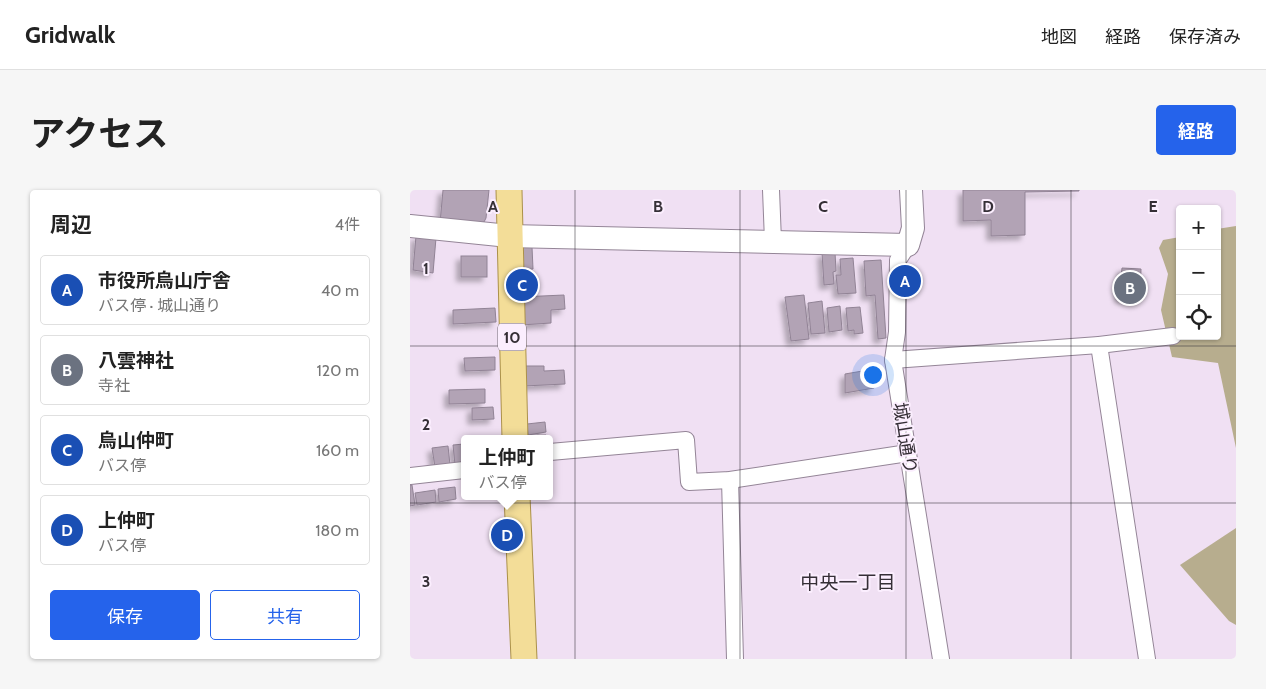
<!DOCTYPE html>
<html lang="ja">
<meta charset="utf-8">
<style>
:root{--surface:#fff;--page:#f6f6f6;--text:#222;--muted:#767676;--line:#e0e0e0;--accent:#2563eb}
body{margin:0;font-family:Cabin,"Noto Sans JP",sans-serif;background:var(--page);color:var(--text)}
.controls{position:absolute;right:15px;top:15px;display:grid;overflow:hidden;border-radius:5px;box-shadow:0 1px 4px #0004}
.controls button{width:45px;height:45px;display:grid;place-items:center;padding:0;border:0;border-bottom:1px solid var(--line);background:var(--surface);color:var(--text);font:25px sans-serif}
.you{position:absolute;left:462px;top:184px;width:18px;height:18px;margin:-12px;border:4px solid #fff;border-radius:50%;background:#1a73e8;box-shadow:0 0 0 8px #1a73e833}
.badge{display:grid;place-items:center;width:32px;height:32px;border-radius:50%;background:var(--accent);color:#fff;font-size:16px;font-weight:700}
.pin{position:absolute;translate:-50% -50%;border:2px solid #fff;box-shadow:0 1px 5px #0006}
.popup{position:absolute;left:51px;top:245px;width:92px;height:65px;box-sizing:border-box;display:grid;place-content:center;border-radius:5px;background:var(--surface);filter:drop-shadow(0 1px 4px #0005);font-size:16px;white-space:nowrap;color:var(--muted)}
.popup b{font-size:19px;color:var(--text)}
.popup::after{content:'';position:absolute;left:50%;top:100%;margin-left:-10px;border:10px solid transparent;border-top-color:var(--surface)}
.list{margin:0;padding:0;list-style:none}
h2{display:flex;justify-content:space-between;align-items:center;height:65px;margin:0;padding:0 20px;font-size:21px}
h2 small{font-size:16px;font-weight:400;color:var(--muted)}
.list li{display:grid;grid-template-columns:32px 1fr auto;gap:15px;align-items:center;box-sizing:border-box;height:70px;margin:0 10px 10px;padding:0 10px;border:1px solid var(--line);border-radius:5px}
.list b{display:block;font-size:19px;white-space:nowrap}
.list p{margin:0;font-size:16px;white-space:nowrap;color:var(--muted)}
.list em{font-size:16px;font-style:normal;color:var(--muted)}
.actions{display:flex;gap:10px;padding:15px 20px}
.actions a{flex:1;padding:11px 0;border:1px solid var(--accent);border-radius:5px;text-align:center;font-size:18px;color:var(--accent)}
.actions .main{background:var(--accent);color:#fff}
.icon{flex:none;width:28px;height:28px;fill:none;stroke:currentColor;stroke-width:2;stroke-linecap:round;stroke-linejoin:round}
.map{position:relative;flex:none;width:826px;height:469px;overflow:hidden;border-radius:5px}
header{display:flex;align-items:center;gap:30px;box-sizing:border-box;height:70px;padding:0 25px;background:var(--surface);border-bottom:1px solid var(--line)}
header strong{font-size:24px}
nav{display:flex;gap:28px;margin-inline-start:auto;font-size:18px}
.intro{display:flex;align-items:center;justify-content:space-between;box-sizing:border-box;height:120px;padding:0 30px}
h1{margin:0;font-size:35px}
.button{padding:12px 22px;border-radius:5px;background:var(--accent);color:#fff;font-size:18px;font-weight:700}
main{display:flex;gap:30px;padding:0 30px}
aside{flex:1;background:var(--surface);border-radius:5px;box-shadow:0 1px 4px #0004}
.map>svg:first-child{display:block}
.forest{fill:#b7ad8e}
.building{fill:#b2a3b5;stroke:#918395;filter:url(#shadow)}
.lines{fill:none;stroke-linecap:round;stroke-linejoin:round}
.street-casing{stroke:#948597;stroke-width:18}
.secondary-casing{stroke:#948597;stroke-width:24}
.primary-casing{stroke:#ab914a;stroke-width:27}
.street{stroke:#fff;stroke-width:16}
.secondary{stroke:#fff;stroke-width:22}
.primary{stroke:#f3dd98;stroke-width:25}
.grid{fill:none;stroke:#352f36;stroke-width:1;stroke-opacity:0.55}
.labels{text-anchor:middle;stroke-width:4;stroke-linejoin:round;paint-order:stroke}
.shield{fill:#fbeefe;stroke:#706872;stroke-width:1}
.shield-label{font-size:16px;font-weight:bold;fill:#352f36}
.street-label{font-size:18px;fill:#352f36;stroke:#fbeefe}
.neighbourhood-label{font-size:19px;fill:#352f36;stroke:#fbeefe}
.grid-label{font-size:16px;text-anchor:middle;font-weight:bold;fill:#352f36;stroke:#fbeefe;stroke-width:4;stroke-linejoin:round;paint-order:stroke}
</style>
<header>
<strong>Gridwalk</strong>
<nav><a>地図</a><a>経路</a><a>保存済み</a></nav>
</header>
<div class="intro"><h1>アクセス</h1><a class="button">経路</a></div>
<main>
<aside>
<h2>周辺<small>4件</small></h2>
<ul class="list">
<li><span class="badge" style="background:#1a4fb4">A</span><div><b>市役所烏山庁舎</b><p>バス停 · 城山通り</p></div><em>40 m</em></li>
<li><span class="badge" style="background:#6b7280">B</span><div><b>八雲神社</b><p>寺社</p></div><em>120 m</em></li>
<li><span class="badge" style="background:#1a4fb4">C</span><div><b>烏山仲町</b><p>バス停</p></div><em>160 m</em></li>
<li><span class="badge" style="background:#1a4fb4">D</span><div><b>上仲町</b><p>バス停</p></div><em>180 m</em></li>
</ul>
<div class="actions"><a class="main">保存</a><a>共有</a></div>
</aside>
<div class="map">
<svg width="826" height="469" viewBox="0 0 826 469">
<defs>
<filter id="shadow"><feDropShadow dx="-4.5" dy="4.5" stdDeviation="2.5" flood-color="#0004"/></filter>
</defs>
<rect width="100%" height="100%" fill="#f0e0f3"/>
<g class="forest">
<path d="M826,36V258L808,173L762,167L751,120L758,84L749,58L753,50L770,47V146H807V39Z"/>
<path d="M826,338V435L819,431L770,375Z"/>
</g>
<g class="building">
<path d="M33,0H79L76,28L74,32L67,34L30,33Z"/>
<path d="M553,0H669V1L615,2V45L581,46V30L553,31Z"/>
<path d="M6,46L26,48L23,83L3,80Z"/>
<path d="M112,57H122L123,79L113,80Z"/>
<path d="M425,62L426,81L423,82L424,94L414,95L412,63Z"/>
<rect x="51" y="66" width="26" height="21"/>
<path d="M443,68L446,103L428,104L426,85H431L430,69Z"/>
<path d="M471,70L476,148L468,149L465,105L456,106L454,71Z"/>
<path d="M712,78L731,79L730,109L709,108Z"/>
<path d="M154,105L155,119L141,120V133L111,135L110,107Z"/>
<path d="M394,105L399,149L381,151L375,107Z"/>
<path d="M412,111L415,143L401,144L398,113Z"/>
<path d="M430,116L432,140L419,142L417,118Z"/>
<path d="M450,117L453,143L444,144V140L438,141L436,118Z"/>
<path d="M85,118L86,132L43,134V120Z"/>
<path d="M85,167V180L55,181L54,168Z"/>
<path d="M113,176H134V181L154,180L155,194L114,196Z"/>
<path d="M464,179L465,185L462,186L464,198L435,203V184Z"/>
<path d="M75,199V213L39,214V200Z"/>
<path d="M83,217L84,229L62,230V218Z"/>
<path d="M135,232L136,242L118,245L117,234Z"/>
<path d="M136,245V249H122L121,246Z"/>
<path d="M54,254V274L45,275L43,255Z"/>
<path d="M38,256L40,275L25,277L22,258Z"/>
<path d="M0,295H2L5,315L0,316Z"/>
<path d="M45,297L46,309L29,312L28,299Z"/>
<path d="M25,300L26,312L7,315L5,303Z"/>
</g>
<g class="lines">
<defs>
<g id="street">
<path d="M361,0L363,51"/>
<path d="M498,55L488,70L487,142L483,170L531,469"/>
<path d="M689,155L737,469"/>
<path d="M483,170L689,155L763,146"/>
<path d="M140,262L276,250L279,292L320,290L498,263"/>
<path d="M0,286L54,280"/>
<path d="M320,290L325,469"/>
</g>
<path id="secondary" d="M0,36L99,46L498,55L503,38L501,0"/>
<g id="primary">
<path d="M99,0L105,249"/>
<path d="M107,306L114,469"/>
</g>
</defs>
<use href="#street" class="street-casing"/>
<use href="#secondary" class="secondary-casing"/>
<use href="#primary" class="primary-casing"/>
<use href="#street" class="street"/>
<use href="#secondary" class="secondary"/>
<use href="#primary" class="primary"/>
</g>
<path class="grid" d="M165,0V469M330,0V469M496,0V469M661,0V469M0,156H826M0,313H826"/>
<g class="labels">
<rect class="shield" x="88" y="133.5" width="28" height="27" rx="4"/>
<g class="shield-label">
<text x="102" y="153">10</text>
</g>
<g class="street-label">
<text transform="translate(495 248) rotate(81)" y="6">城山通り</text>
</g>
<g class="neighbourhood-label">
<text x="438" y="399">中央一丁目</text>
</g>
</g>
<g class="grid-label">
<text x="83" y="22">A</text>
<text x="248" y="22">B</text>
<text x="413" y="22">C</text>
<text x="578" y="22">D</text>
<text x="743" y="22">E</text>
<text x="16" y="84">1</text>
<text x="16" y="240">2</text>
<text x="16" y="397">3</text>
</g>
</svg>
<div class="controls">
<button>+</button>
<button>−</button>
<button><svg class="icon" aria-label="locate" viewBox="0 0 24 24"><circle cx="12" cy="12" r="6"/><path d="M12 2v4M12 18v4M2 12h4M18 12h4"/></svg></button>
</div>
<div class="you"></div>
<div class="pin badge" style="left:495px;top:91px;background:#1a4fb4">A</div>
<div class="pin badge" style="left:720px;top:98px;background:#6b7280">B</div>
<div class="pin badge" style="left:112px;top:95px;background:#1a4fb4">C</div>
<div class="pin badge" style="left:97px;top:345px;background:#1a4fb4">D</div>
<div class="popup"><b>上仲町</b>バス停</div>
</div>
</main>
